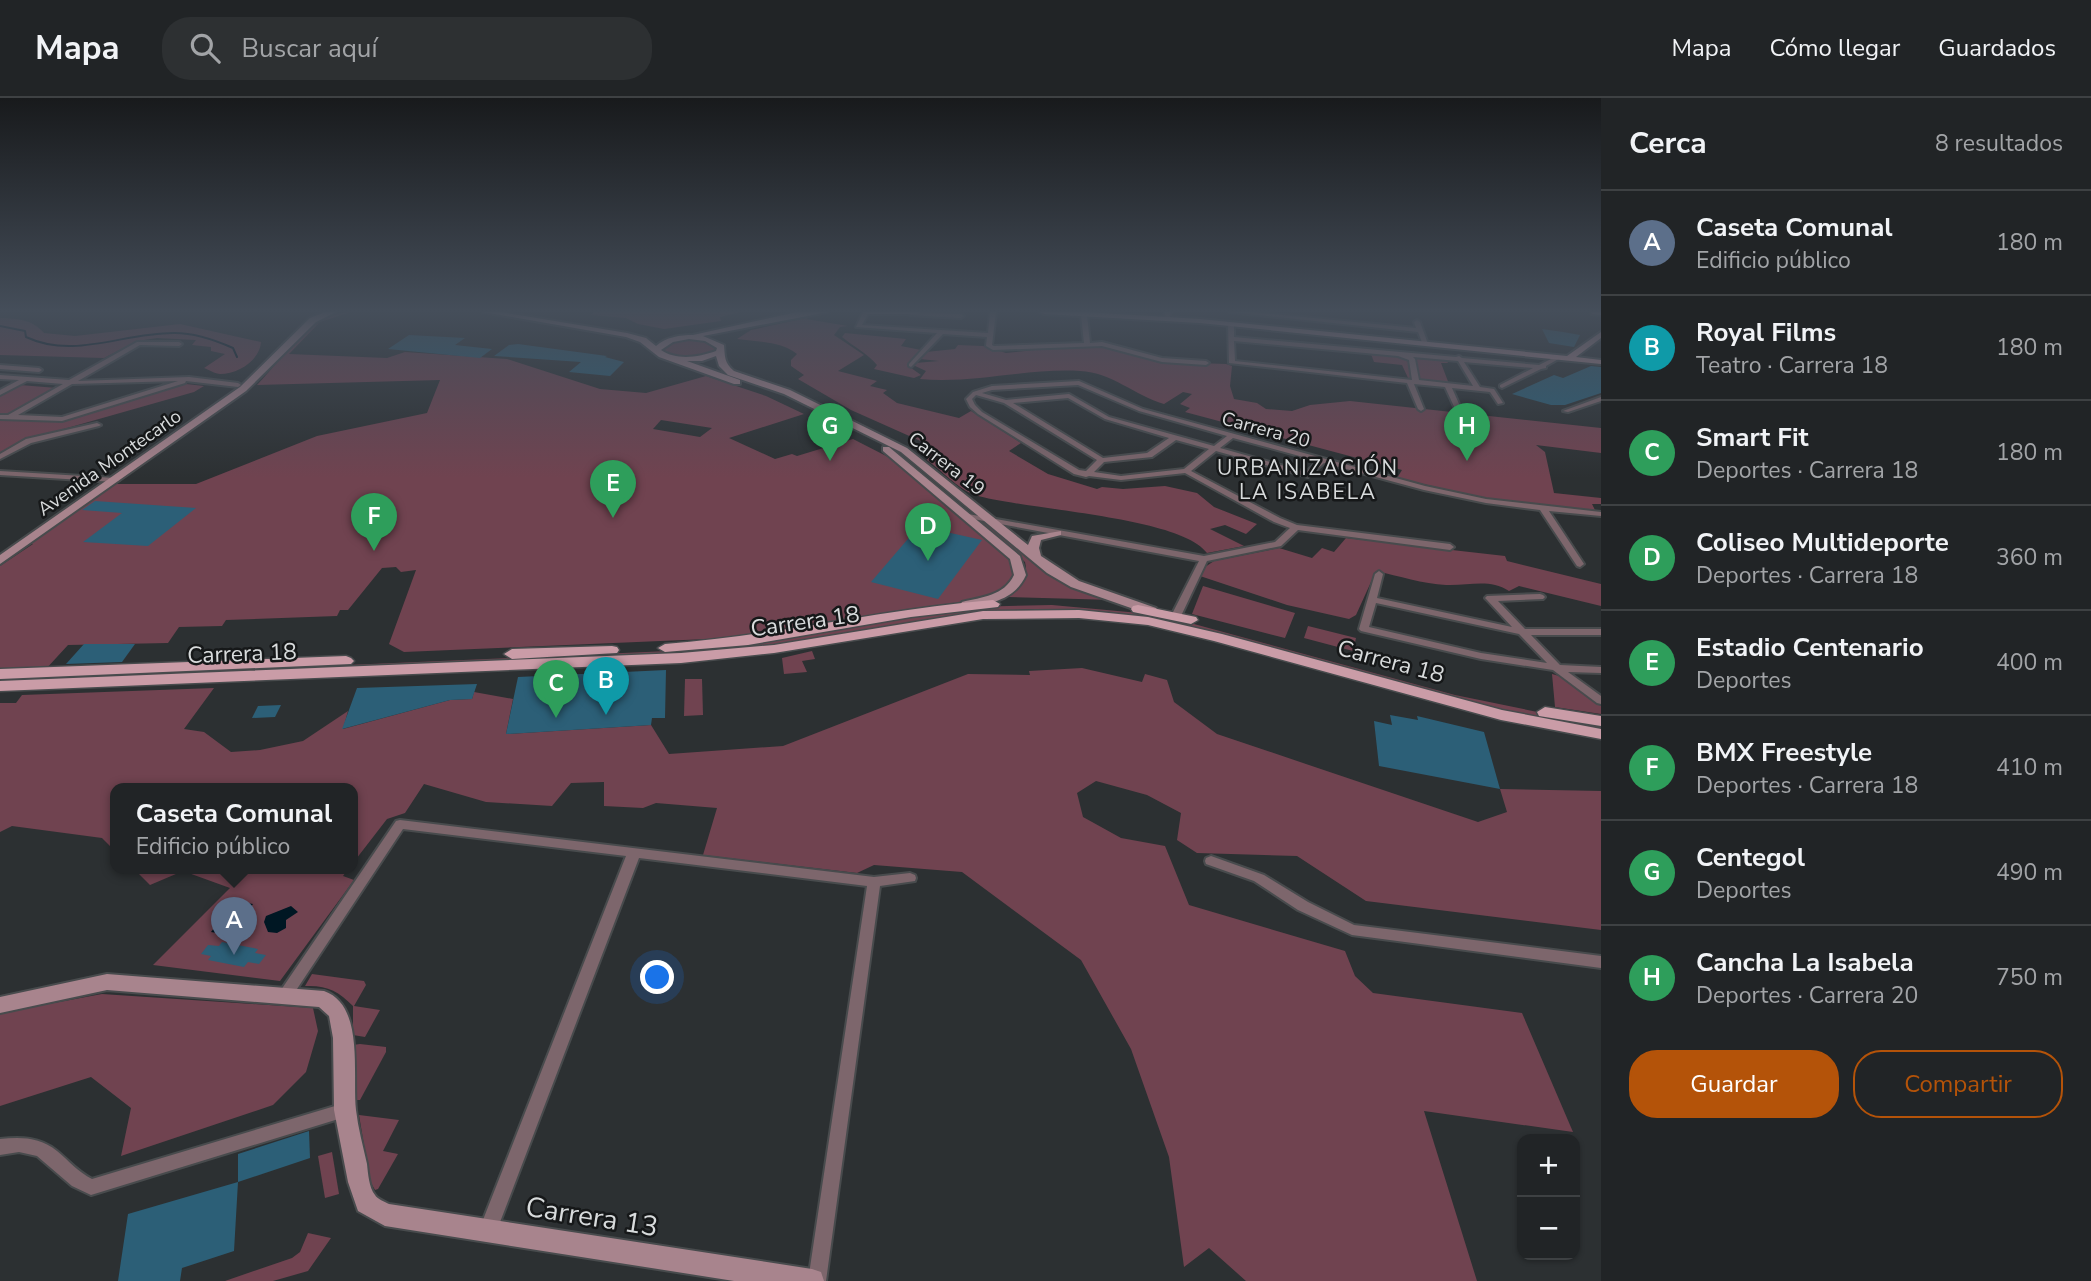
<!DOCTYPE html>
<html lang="es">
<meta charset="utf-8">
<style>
:root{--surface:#212426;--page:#2d3032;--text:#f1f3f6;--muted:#a2a4a7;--line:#3e4143;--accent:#b45309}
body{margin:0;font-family:"Nunito Sans",sans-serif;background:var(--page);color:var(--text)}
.controls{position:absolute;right:21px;bottom:21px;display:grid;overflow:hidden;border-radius:14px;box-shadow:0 2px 5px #0004}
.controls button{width:63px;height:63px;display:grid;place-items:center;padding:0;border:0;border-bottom:2px solid var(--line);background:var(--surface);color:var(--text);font:35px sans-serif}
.you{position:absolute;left:658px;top:880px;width:24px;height:24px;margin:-18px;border:5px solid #fff;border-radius:50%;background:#1a73e8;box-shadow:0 0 0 10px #1a73e833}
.badge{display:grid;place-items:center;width:46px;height:46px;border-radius:50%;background:var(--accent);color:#fff;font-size:23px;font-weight:700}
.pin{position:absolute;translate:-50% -58px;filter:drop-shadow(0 2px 4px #0008)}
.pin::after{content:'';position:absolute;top:37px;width:24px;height:21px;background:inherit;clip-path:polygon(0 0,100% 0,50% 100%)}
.popup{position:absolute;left:110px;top:685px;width:248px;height:91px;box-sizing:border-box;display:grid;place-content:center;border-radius:14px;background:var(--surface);filter:drop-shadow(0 2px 5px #0005);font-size:23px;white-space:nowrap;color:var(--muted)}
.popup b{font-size:26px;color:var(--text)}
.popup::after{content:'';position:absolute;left:50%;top:100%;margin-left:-14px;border:14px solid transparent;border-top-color:var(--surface)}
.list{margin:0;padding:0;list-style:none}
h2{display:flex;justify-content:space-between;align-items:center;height:91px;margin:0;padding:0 28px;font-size:30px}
h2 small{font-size:23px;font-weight:400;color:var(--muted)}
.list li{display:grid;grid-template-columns:46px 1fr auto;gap:21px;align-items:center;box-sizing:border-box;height:105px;padding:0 28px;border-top:2px solid var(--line)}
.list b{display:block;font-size:26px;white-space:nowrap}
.list p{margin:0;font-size:23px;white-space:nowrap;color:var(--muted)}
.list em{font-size:23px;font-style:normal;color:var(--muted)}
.actions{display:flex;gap:14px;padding:21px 28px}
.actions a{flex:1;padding:16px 0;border:2px solid var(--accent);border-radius:28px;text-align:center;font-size:24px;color:var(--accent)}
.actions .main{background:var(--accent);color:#fff}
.icon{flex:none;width:38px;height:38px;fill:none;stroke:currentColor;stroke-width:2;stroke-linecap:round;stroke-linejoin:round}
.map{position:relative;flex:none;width:1601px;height:1183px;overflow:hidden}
header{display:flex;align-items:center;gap:42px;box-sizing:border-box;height:98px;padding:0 35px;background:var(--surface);border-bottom:2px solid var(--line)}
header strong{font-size:33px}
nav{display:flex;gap:38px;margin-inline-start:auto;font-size:24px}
.search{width:490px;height:63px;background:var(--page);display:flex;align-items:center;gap:18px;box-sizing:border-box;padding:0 24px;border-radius:28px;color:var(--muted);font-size:26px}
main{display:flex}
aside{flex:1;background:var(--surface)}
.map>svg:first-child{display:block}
.green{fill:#704350;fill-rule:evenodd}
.water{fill:#001723}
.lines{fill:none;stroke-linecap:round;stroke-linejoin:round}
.stream{stroke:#001723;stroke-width:2}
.building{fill:#2c5f77}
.street-casing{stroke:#484b4d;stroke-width:4}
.secondary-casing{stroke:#484b4d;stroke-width:4}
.primary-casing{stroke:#484b4d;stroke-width:3}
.street{fill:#7d666c;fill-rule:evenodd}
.secondary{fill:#a8848d;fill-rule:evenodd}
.primary{fill:#ca9ca7;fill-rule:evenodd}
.labels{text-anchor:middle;stroke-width:5;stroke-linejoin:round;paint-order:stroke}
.far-street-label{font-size:19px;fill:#d8dbdc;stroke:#161819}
.far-neighbourhood-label{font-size:21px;letter-spacing:2px;fill:#d8dbdc;stroke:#161819}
.street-label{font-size:23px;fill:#d8dbdc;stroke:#161819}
.near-street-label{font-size:28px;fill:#d8dbdc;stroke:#161819}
</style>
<header>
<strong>Mapa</strong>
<div class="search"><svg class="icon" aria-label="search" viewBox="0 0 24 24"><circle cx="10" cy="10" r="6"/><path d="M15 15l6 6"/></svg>Buscar aquí</div>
<nav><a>Mapa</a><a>Cómo llegar</a><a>Guardados</a></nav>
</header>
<main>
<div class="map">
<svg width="1601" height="1183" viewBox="0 0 1601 1183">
<rect width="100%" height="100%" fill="#2c3032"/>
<g class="green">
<path d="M351,214L320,224L289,256L387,260L405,254L507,261L600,291L646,295L706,278L766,298L804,316L729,340L775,361L792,356L797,358L853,341L894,362L1020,468L1012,491L966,507L731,540L404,554L389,546L416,472L401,474L396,469L382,470L348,512H340L337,518L226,522L222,528L179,529L168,545L68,547L45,572L0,573V468L33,446L27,444L110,386H196L317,338L427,315L440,282L257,287C283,260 310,216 351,214ZM661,322L712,330L700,339L653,331Z"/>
<path d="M594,214H741L720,219L721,223L664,231L638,226L626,220L591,217Z"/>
<path d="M811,219L806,221L848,228L840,229L834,237L864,257L838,273L877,283L870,288L887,292L883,295L897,305L959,320L971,313L1021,345L1009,353L1048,376L1097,391L1102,389L1123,391L1165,388L1197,395L1214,409L1257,426L1246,436L1225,427L1210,431L1244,448L1207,455C1180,418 1024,412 975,397C958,391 941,372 927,362L934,349L851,312L798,281L804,277L791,268V262L797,256C781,243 758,244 737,241L751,232Z"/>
<path d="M0,220C18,221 32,221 44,235L75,238L180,226L261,244C260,262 238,276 220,276C216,276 209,272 204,270L225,256L211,253V249L192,247L196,242L157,240L137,243L104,260L0,257Z"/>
<path d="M845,235L906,241L901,248L921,252L907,267L921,277L914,280L874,271L877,267C867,255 854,249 842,239Z"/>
<path d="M690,242L708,244L716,248V252C702,262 678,263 663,253L671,245Z"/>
<path d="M958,247L983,248L1006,255L1080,247L1112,248L1169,264L1226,266L1232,268L1230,288L1234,301L1257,305L1266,311L1292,313L1310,307L1350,303L1601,330V355L1536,347L1545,354L1554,395L1601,400V406H1592L1595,412L1493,402L1397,380L1402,372L1185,314L1190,310L1180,306L1192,296L1183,294L1164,306C1135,298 1112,274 1080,273C1027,270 973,286 920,281L926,273L913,267L915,265L939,263L920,261L926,254L955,251Z"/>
<path d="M1401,253L1446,260L1448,265H1441L1449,286L1409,282L1402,267L1374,264L1371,256Z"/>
<path d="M186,286L204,288L194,294L25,342L0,358V323L70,321Z"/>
<path d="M20,287L57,290L12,317L0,316V298Z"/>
<path d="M984,424L1048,476L1114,502L1008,499C1021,491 1029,480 1025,464L981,425Z"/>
<path d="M1346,440L1505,458L1507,463L1601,486V508L1519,488L1509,493C1489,480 1469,488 1446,487C1423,486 1399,478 1376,473L1356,517L1349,521L1287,507L1200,478L1205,469L1214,463L1279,450L1312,460L1322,450L1334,454Z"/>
<path d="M1203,488L1295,515L1285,540L1192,516Z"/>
<path d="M1052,507L1161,517L1455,597L1601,627V631L1501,613L1187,528L1107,515L1031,511L982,514L771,547L682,557L0,585V582L669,553L969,509Z"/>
<path d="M1308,528L1356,540L1353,553L1304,540Z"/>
<path d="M812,553L815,561L802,563L807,574L784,576L782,560Z"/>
<path d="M1082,570L1142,584L1145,576L1167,582L1174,604L1217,636L1478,724L1507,714L1500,691L1601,693V832L1366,803L1297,758L1197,755L1177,742L1181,715L1147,697L1096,683L1077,695L1083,719L1121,740L1165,748L1189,807L1345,853L1355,878L1373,895L1522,915L1573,1034L1424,1013L1477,1183H1246L1209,1150L1184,1169L1169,1059L1131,951L1081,862L962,774L874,767L857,775L703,757L717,710L656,705L643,710L604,708V684L571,685L552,708L486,704L424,686L405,715L387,721L353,765V691H115V753L102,740L12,728L0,734V605H16L22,597L214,590L184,631L204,634L231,654L260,652L303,643L348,613L343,631L450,602L472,601L474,594L513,601L506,636L651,627L669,656L783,648L968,576L1030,577L1029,573Z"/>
<path d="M1552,576L1563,579L1601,608V616L1555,609Z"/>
<path d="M685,581H702L703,617L684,618Z"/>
<path d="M134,771H348L343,778L354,782L280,883L153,867L230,790L183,773L150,787Z"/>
<path d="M312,876L364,883L366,887L354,908L380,912L365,939L353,937V908C338,893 327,887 305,888Z"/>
<path d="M102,896L313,910L318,933L306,974L273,1007L121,1058L131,1010L91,979L0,1008V915Z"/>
<path d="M360,946L386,949V954L360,1002H355L353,947Z"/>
<path d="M359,1017L399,1022L383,1053L398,1056L378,1091L375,1092L370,1083Z"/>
<path d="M332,1054L339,1096L325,1100L318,1058Z"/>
<path d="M308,1135L331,1140L308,1173L273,1183H225L292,1160L300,1154Z"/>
</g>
<g class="water">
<path d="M236,803L253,806L228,837L211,834Z"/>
<path d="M291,808L298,814L286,822V830L277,835L268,834L264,824L266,818Z"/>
</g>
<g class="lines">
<path class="stream" d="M0,228L25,233L26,239C75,262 124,234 175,235C195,235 215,242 233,250L237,259"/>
</g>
<g class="building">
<path d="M1542,231L1563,234L1580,237L1574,249L1549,245Z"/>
<path d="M409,237L465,240L455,247L492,251L480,260L388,251Z"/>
<path d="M518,246L607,258L605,259L624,264L610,278L569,274L581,264L494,258L509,247Z"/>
<path d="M1591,268L1601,269V295L1565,307H1551L1512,296L1554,277L1563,280Z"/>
<path d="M95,403L196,410L148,448L83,444L122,415L82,412Z"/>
<path d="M919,428L982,442L938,501L871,484Z"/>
<path d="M84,546H135L122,564L66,566Z"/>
<path d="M666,572L665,620H652L651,627L506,636L518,579Z"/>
<path d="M477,586L472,601L450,602L342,631L357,590Z"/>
<path d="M281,607L275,619L252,620L258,608Z"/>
<path d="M1390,617L1418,622L1417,618L1484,634L1500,691L1379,668L1374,623L1392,627Z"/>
<path d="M222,844L258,851L255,855L266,857L259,866L248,864L244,869L208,862L211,858L201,856L208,847L219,848Z"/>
<path d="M309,1033L310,1060L238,1084V1056Z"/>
<path d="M238,1084L234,1153L182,1170L180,1183H118L128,1116Z"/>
</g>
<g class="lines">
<defs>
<g id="street">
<path d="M863,214H869L862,227L988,235L990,214H996L992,247L994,248L1084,245L1081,217L1084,215L1087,217L1090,245L1102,244L1162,260L1206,263L1209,265L1206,267L1162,264L1102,248L993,252L986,248L987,239L943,236L911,269L909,268V266L937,235L856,229Z"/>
<path d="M912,214L961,216L964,218L961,220L910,217V215Z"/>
<path d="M1165,214H1171L1169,222L1164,221Z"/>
<path d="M1229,214H1251L1416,230L1414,224L1417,222L1420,224L1428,246L1423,247L1418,234Z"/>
<path d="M1231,225L1234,227V239L1456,259L1459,258L1462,260L1539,267L1557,258L1562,259L1546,268V270L1541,271L1502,290L1500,289V287L1533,270L1464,264L1480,289L1494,291L1503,305L1498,306L1490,294L1452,290L1463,315L1460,317L1457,315L1445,289L1414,286L1424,311L1421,313L1418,311L1407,285L1229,265L1228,227ZM1234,243L1398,258L1409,262L1412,282L1235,263ZM1413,259L1458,263L1473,288L1419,282L1415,261Z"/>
<path d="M137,244H179L182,246L179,248L140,247L78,283L189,279L238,285L241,287L238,289L186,283L185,285L62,323L0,321V317H8L63,286L27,283L0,297V292L19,282L0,281V277L69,282ZM178,283L62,319L18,317L72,286Z"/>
<path d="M0,267L39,270L42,272L39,274L0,271Z"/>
<path d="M1079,283L1143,311L1425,388L1486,401L1601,414V418L1549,413L1584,466L1580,469L1577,468L1540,412L1486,405L1424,392L1324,365L1308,379L1216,353L1191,373L1280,420L1297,427L1450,446L1454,449L1450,452L1298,432L1281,448L1207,463L1181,518L1176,521L1173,520L1171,518L1199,463L968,420L964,418L968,416L1204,458L1275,444L1290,430L1274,424L1185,375L1121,382L1089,378L1086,379L1074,376L978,316L970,309L966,301L973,294L992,288ZM1078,287L1139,313L1227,338L1214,348L1109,319L1069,296L1006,302L982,295L992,292ZM976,297L1004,305L1097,362L1086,373L1079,372L982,314L975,307L972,301ZM1068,300L1105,321L1169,340L1147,355L1103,360L1013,305ZM1233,340L1318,363L1306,374L1220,350ZM1176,342L1209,351L1184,371L1121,378L1094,374L1104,364L1152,359Z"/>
<path d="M1601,299V303L1568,314L1563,313Z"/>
<path d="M97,325L101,327L99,328L31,345L0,361V356L26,341Z"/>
<path d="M0,373L115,380L119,382L115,384L0,377Z"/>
<path d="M1379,473L1383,476L1377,500L1512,529L1487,502L1485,500L1487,498L1540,496L1543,497L1545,499L1543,501L1498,503L1525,531H1601V537H1531L1560,567L1601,569V575L1568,574L1601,598V606L1597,605L1553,572L1481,561L1361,533L1359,531L1375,476ZM1376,505L1519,536L1547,565L1481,555L1369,529Z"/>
<path d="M400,722L874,779L910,775L915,777L916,780L915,783L880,788L826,1183H808L867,788L639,760L497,1132L494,1138L488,1141L482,1138L479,1132L626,758L403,731L291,900L286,902L281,900L279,896L281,892L396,723Z"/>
<path d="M1211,758L1264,777L1308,804L1354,827L1601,858V870L1352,837L1298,812L1254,783L1206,766L1205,763L1206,760Z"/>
<path d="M345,1005L351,1007L353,1012L351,1017L345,1019L91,1097L72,1088L37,1058L19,1054L0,1057V1041C21,1039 40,1039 57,1053C69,1063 78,1074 92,1081Z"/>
</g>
<g id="secondary">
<path d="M325,214H336L316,224L246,293L0,466V457L240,289L310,220Z"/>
<path d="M483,214H501L627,235L646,240L656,248C666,239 680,237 693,237L797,214H828L703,238L724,247C725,258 724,265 734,273L790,292L907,350L1028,447L1032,438L1061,433V437L1041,442L1039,450L1041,458L1079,483L1156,510L1158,513L1152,517L1148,516L1071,489L1047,475L901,354L784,296L728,277L719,268L716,258L702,263H687L740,282V286H734L659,259L640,244L626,239ZM689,241L705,243L717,250L716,253C699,259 677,263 661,252L673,244Z"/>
<path d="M863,214H921L917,216H867Z"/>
<path d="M1040,214H1085L1200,221L1567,258L1601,234V240L1576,259L1601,262V266L1200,225L1044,216Z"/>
<path d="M1591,214H1601V217L1592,216Z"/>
<path d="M883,349H889L1020,458L1026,477C1015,502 991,505 966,511L962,510L960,507L962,504C982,499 1004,498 1014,477L1010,461L883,353Z"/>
<path d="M107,876L324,893C365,907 352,977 356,1012C358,1030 363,1048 367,1066C368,1075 369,1090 375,1097C377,1101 385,1104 389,1106L812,1171L821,1174L824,1183H734L385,1128L358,1113L348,1084L334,1012L333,940L329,918L319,909L107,892L0,915V899Z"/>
</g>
<g id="primary">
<path d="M993,502L1000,506L998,509L911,519L748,547L665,554L658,550L665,546C775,538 883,511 993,502Z"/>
<path d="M1138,507L1196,519L1198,522L1191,526L1133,514L1131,511L1133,508Z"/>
<path d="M1079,512L1148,519L1222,536L1502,612L1601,631V641L1501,622L1214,543L1148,527L1079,520L983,521L774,555L681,565L0,593V583L681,555L774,547L983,513Z"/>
<path d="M612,548L617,549L619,552L617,555L512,561L504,556L512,551Z"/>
<path d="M346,558L351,560L354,563L351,566L0,581V571Z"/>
<path d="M1545,609L1601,618V628L1539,618L1537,614Z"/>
</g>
</defs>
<use href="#street" class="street-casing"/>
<use href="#secondary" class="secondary-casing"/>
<use href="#primary" class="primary-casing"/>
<use href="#street" class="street"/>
<use href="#secondary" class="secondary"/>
<use href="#primary" class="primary"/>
</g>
<linearGradient id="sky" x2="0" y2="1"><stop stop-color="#181a1c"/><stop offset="0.56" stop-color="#454e5a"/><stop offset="1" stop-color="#454e5a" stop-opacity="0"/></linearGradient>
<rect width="1601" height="380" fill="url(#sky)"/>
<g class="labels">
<g class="far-street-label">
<text transform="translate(1266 331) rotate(15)" y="7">Carrera 20</text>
<text transform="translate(109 364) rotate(-35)" y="7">Avenida Montecarlo</text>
<text transform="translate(947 365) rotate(38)" y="7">Carrera 19</text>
</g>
<g class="far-neighbourhood-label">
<text x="1308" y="377">URBANIZACIÓN<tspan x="1308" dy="24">LA ISABELA</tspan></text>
</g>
<g class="street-label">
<text transform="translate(805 523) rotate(-8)" y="8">Carrera 18</text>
<text transform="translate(242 555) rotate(-2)" y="8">Carrera 18</text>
<text transform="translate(1391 563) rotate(15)" y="8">Carrera 18</text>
</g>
<g class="near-street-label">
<text transform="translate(592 1118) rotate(9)" y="10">Carrera 13</text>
</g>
</g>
</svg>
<div class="controls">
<button>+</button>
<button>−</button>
</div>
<div class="you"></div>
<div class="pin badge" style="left:234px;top:857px;background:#5c6f8a">A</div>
<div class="popup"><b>Caseta Comunal</b>Edificio público</div>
<div class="pin badge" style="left:606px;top:617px;background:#0f9aa8">B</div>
<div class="pin badge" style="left:556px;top:620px;background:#2e9e5b">C</div>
<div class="pin badge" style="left:928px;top:463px;background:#2e9e5b">D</div>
<div class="pin badge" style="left:613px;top:420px;background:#2e9e5b">E</div>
<div class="pin badge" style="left:374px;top:453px;background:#2e9e5b">F</div>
<div class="pin badge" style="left:830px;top:363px;background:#2e9e5b">G</div>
<div class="pin badge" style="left:1467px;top:363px;background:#2e9e5b">H</div>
</div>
<aside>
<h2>Cerca<small>8 resultados</small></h2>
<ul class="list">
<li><span class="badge" style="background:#5c6f8a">A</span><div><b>Caseta Comunal</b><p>Edificio público</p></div><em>180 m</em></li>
<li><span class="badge" style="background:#0f9aa8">B</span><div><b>Royal Films</b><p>Teatro · Carrera 18</p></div><em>180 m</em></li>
<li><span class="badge" style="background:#2e9e5b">C</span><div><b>Smart Fit</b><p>Deportes · Carrera 18</p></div><em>180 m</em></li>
<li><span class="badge" style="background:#2e9e5b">D</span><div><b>Coliseo Multideporte</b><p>Deportes · Carrera 18</p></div><em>360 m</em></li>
<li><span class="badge" style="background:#2e9e5b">E</span><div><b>Estadio Centenario</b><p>Deportes</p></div><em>400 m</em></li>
<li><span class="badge" style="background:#2e9e5b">F</span><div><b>BMX Freestyle</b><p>Deportes · Carrera 18</p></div><em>410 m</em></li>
<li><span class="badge" style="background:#2e9e5b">G</span><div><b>Centegol</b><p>Deportes</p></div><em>490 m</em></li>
<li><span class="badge" style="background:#2e9e5b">H</span><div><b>Cancha La Isabela</b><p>Deportes · Carrera 20</p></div><em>750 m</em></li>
</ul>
<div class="actions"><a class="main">Guardar</a><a>Compartir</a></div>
</aside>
</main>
